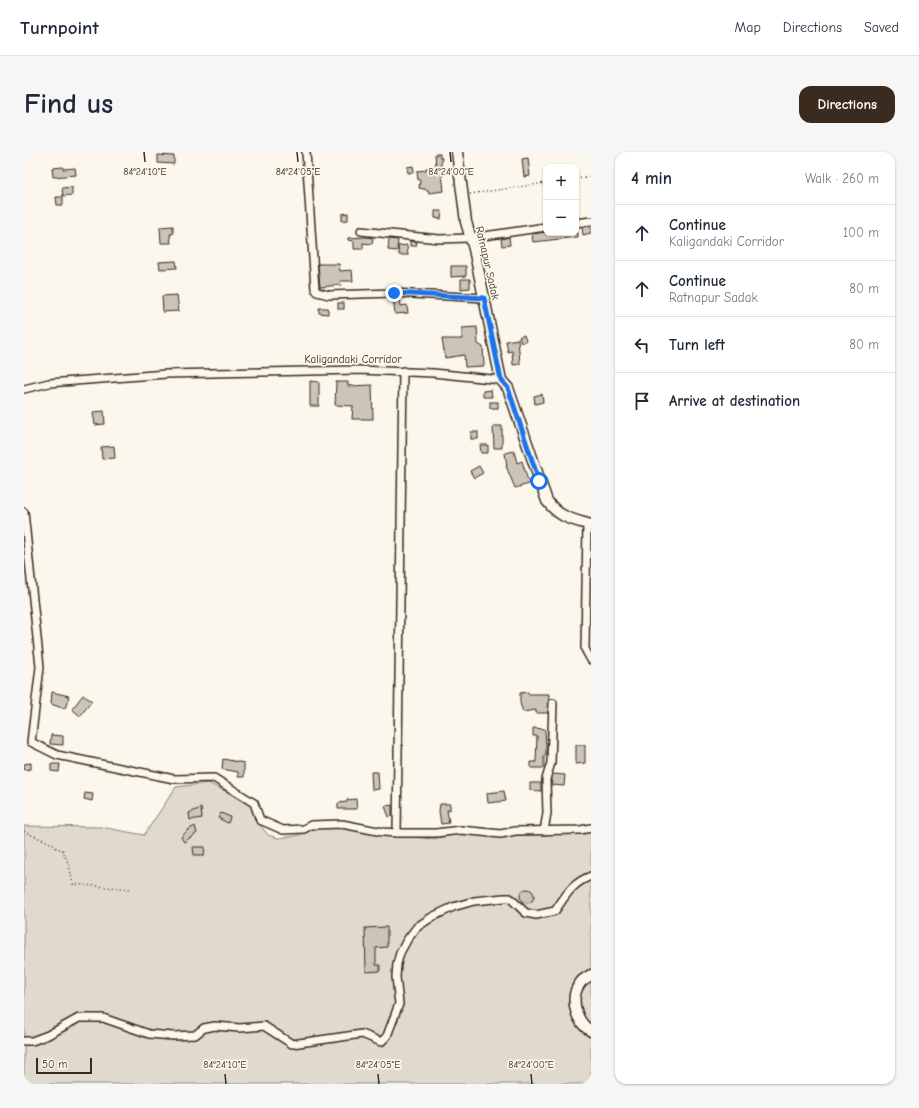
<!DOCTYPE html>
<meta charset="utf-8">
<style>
:root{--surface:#fff;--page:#f6f6f7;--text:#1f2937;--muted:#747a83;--line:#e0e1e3;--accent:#3b2a1e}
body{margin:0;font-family:"Comic Neue",sans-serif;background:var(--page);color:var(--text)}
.controls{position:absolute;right:12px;top:12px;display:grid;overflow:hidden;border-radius:8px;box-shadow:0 1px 3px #0004}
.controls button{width:36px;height:36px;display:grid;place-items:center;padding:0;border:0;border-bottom:1px solid var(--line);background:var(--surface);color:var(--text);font:20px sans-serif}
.scale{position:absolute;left:12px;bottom:10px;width:56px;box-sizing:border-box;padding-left:4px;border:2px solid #3b2a1e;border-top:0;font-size:11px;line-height:14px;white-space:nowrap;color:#3b2a1e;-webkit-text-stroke:3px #fbf7ec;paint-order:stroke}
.stop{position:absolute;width:12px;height:12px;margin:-9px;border:3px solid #1a73e8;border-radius:50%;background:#fff}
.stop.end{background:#1a73e8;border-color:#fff;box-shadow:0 1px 4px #0008}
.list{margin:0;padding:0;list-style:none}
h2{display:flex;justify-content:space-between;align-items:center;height:52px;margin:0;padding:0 16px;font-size:17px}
h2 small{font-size:13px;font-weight:400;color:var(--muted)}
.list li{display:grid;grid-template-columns:26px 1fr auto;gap:12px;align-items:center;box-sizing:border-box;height:56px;padding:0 16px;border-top:1px solid var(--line)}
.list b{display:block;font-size:15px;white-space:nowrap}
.list p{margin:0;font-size:13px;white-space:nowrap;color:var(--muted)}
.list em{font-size:13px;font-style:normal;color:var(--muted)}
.icon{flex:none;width:22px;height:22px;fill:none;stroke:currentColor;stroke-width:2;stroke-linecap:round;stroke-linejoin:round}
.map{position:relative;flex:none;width:567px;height:932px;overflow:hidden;border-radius:12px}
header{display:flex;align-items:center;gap:24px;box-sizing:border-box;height:56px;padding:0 20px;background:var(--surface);border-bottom:1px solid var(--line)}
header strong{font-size:19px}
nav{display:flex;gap:22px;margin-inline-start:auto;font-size:14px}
.intro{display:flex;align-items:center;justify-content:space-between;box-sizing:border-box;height:96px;padding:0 24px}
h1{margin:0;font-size:28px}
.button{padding:10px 18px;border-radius:12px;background:var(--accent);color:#fff;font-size:14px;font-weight:700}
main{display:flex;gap:24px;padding:0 24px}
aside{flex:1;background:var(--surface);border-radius:12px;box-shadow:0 1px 3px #0004}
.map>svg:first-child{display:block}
.green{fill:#dfd9ce;stroke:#8d8276}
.building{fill:#ccc4b9;stroke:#3b2a1e}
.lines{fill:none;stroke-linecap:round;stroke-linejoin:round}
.street-casing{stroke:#3b2a1e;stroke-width:10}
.secondary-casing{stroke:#3b2a1e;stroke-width:13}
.path{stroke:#3b2a1e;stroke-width:1.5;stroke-dasharray:1 3;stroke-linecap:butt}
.street{stroke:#fbf7ec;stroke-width:7}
.secondary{stroke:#fbf7ec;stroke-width:10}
.route{stroke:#1a73e8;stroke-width:5}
.ticks{fill:none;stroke:#3b2a1e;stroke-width:1.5}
.labels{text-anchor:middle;stroke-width:3.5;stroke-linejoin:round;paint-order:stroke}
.street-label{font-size:11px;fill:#3b2a1e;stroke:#fbf7ec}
.ticks-label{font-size:10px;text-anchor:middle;fill:#3b2a1e;stroke:#fbf7ec;stroke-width:3.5;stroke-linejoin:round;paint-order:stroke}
</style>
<header>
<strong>Turnpoint</strong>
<nav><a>Map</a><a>Directions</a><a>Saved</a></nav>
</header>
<div class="intro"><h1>Find us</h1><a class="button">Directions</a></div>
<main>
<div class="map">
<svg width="567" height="932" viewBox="0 0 567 932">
<rect width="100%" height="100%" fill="#fbf7ec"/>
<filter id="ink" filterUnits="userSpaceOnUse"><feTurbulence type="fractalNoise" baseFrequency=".025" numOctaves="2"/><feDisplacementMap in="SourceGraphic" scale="8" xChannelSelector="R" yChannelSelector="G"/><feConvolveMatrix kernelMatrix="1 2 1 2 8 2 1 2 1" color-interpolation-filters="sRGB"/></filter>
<g filter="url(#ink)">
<path class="green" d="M184,631L227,651L236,673L244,683L254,686L272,684L292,676L318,675L356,682L409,687L437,681L477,684L556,681L567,678V932H0V674L77,675L120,683L152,635Z"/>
<g class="building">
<path d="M411,2H416V6H418L417,13L420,39L405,41L404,38L395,36L396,27L394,28L393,19L402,18V16L412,15Z"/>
<path d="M134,3L150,4V12L134,11Z"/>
<path d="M504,6L506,24L500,25L498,7Z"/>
<path d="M389,14L390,20L384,21L383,15Z"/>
<path d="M39,15V17L51,16L52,23L29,25L28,16Z"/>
<path d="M48,35V43L39,44L38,36Z"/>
<path d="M32,45H39V53H33Z"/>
<path d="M411,59H418L417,67L411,66Z"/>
<path d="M324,61V68L318,69V62Z"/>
<path d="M149,74V82H146L147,91H137L136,75Z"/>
<path d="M567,74V81L559,83L558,75Z"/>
<path d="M522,80L554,81V85L509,90L508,82Z"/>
<path d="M342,85L349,86L348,92L339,91V97H330V89L324,88V86Z"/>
<path d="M485,85L486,93L478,94L477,87Z"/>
<path d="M365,87L374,88L373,99L364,98Z"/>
<path d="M386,89L393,90L392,94H386Z"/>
<path d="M383,93L384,103H375L374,94Z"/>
<path d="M152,109L153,116L136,117L135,110Z"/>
<path d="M294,112H315L316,119L328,118L329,129H316L317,133L296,135Z"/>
<path d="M427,114H442V124L427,125Z"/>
<path d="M437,127H446V136L437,137Z"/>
<path d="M153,143L155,159L139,160L138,144Z"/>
<path d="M369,146H376L377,154L383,153L384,161L371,162Z"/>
<rect x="314" y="151" width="6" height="6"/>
<path d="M295,156H304V162L295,161Z"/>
<path d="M453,175L454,192L459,195L460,214L441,215L440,203L421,206L418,187H438V176Z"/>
<path d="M500,183L502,189L497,191L495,185Z"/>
<path d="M494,187L496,212L489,213L488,199L484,200L482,189Z"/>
<path d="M286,229L295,230V254H286Z"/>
<path d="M312,230H324V234L348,233L349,267H328L329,254L311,253Z"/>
<path d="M467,238L468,245H459V239Z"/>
<path d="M518,242L519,250L511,252L510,244Z"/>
<rect x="466" y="250" width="8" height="6"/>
<path d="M80,259L81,272L71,273L69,260Z"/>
<path d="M469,274H478V296H470Z"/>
<rect x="447" y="280" width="7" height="7"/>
<path d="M456,293H464V301H457Z"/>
<path d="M90,294L91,306L78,307L77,295Z"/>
<path d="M490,299L493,311L498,309L505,332L491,336L482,314H483L481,301Z"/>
<path d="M455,314L459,321L450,326L446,319Z"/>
<path d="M28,540L45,544L41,557L27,552Z"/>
<path d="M504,540V542H525L524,561H512V558L499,560L496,551V541Z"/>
<path d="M59,543L68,549L56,564L48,557Z"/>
<path d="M509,576L521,577L522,594V603H520V616H507V610H512L513,584H509Z"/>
<path d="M27,583L39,584V593L26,592Z"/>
<path d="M552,593H561V611L552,612Z"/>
<path d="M199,607L220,611V625H214V620L198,617Z"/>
<path d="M7,611V617L0,618V612Z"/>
<path d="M27,612H36L35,620L27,619Z"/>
<path d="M347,620H354L355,637L348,638Z"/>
<path d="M529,622L541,623L540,634L527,633Z"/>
<path d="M506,631H517V639L506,638Z"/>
<path d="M480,639L482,649L464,651L463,641Z"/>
<path d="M61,641L69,642L68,649L60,647Z"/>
<path d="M332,647L333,657H314V651L323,650V648Z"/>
<path d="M416,652H426V658H423L425,671L417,672L415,659Z"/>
<path d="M368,653V664L365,665L361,654Z"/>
<path d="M177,656L178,666L166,668L165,661Z"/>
<path d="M197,661L206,665L204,671L194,666Z"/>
<path d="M171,674L173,681L160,690L157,685L164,678Z"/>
<path d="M169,695H181L180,703H170Z"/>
<circle cx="503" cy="744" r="7"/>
<path d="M363,775V795L352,796V813H356V819L342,820L341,776Z"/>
</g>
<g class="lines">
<defs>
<g id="street">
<path d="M282,0L291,137L293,140L305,143L370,141L460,146"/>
<path d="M552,71L567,69"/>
<path d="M337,79L415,87L446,86L522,75"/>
<path d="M0,237L25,231L142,222L335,218L409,221L477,228"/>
<path d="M0,360L16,515L7,590L33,603L150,627L190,626L230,651L236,668L259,678L280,677L287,673L318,672L359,680L373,681H412L437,678L477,682L491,679L556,678L567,676"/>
<path d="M563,372L561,497L567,508"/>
<path d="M520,679L523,661L522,627L527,611L529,551"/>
<path d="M373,681L379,219"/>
<path d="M0,889H8L24,883L55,866H79L125,882L149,884L171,883L180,876L191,874L216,876L240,874L268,892L338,882L357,890L363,884L375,852L372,825L373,812L376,801L383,788L393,775L408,765L429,755L450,749L480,746H486L502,761L512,763L531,759C542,743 548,731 567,724"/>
</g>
<g id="secondary">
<path d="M433,0L442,70L450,97L477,228L484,236L523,349C536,366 547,367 567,373"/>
<path d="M567,823C564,825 559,827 557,830C545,844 551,870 567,879"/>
</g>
</defs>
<use href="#street" class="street-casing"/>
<use href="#secondary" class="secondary-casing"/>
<g class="path">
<path d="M552,27L567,25"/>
<path d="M446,42L522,31"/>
<path d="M0,679L3,681L29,692L33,697H38L45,713L49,732L106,737"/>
</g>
<use href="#street" class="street"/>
<use href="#secondary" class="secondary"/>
</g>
</g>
<g class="lines" filter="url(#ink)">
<path class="route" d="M370,141L460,146L477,228L484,236L515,329"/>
</g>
<path class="ticks" d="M120,0L121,10M273,0L274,10M426,0L427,10M201,922L202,932M354,922L355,932M507,922L508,932"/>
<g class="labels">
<g class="street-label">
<text transform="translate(464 111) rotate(77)" y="4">Ratnapur Sadak</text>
<text x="329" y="211">Kaligandaki Corridor</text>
</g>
</g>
<g class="ticks-label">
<text x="121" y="23">84°24'10"E</text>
<text x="274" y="23">84°24'05"E</text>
<text x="427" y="23">84°24'00"E</text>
<text x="201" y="916">84°24'10"E</text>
<text x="354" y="916">84°24'05"E</text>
<text x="507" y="916">84°24'00"E</text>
</g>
</svg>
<div class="controls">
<button>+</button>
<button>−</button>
</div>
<div class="scale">50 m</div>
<div class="stop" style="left:515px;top:329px"></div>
<div class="stop end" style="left:370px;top:141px"></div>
</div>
<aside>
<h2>4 min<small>Walk · 260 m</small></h2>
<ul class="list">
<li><svg class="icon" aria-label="ahead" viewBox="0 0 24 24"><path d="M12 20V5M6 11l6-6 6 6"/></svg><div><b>Continue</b><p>Kaligandaki Corridor</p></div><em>100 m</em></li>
<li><svg class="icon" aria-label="ahead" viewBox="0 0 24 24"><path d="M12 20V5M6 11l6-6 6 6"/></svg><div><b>Continue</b><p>Ratnapur Sadak</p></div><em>80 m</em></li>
<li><svg class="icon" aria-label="left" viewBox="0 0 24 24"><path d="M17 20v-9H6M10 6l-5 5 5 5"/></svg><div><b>Turn left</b></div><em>80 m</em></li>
<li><svg class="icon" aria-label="arrive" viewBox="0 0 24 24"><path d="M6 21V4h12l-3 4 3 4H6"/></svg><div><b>Arrive at destination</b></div></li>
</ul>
</aside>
</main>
